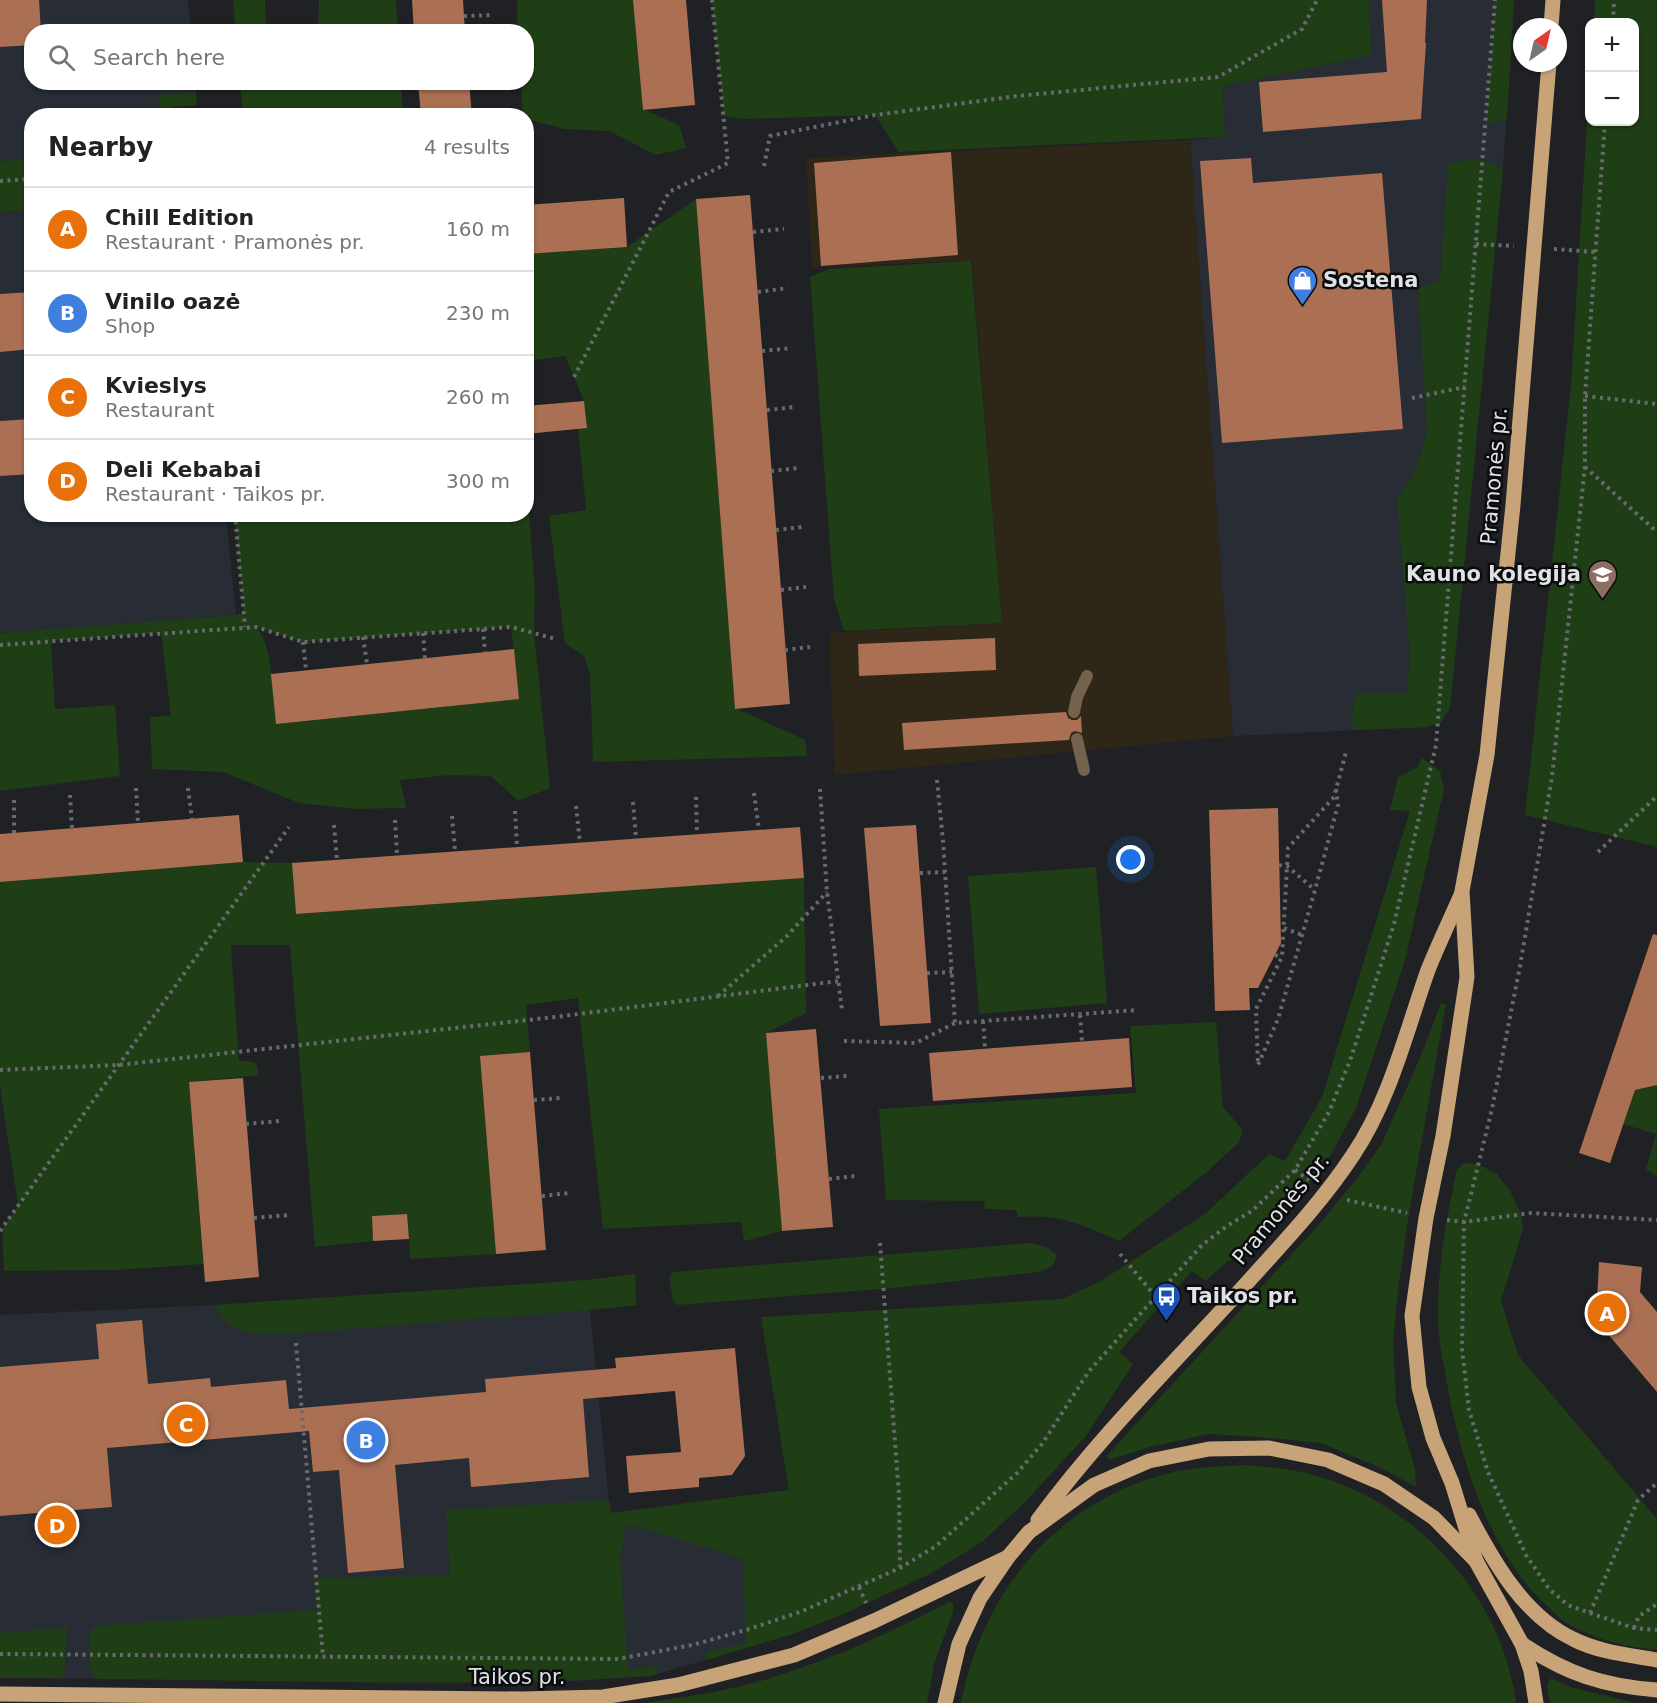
<!DOCTYPE html>
<meta charset="utf-8">
<style>
:root{--surface:#fff;--page:#f6f6f6;--text:#222;--muted:#767676;--line:#e0e0e0;--accent:#646a34}
body{margin:0;font-family:"DejaVu Sans",sans-serif;background:var(--page);color:var(--text)}
.controls{position:absolute;right:18px;top:18px;display:grid;overflow:hidden;border-radius:12px;box-shadow:0 2px 4px #0004}
.controls button{width:54px;height:54px;display:grid;place-items:center;padding:0;border:0;border-bottom:2px solid var(--line);background:var(--surface);color:var(--text);font:30px sans-serif}
.compass{position:absolute;left:1513px;top:18px;width:54px;height:54px;border-radius:50%;background:var(--surface);box-shadow:0 2px 4px #0004;rotate:34deg}
.you{position:absolute;left:1131px;top:860px;width:21px;height:21px;margin:-15px;border:4px solid #fff;border-radius:50%;background:#1a73e8;box-shadow:0 0 0 9px #1a73e833}
.badge{display:grid;place-items:center;width:39px;height:39px;border-radius:50%;background:var(--accent);color:#fff;font-size:20px;font-weight:700}
.pin{position:absolute;translate:-50% -50%;border:3px solid #fff;box-shadow:0 2px 6px #0006}
.list{margin:0;padding:0;list-style:none}
h2{display:flex;justify-content:space-between;align-items:center;height:78px;margin:0;padding:0 24px;font-size:26px}
h2 small{font-size:20px;font-weight:400;color:var(--muted)}
.list li{display:grid;grid-template-columns:39px 1fr auto;gap:18px;align-items:center;box-sizing:border-box;height:84px;padding:0 24px;border-top:2px solid var(--line)}
.list b{display:block;font-size:22px;white-space:nowrap}
.list p{margin:0;font-size:20px;white-space:nowrap;color:var(--muted)}
.list em{font-size:20px;font-style:normal;color:var(--muted)}
.icon{flex:none;width:33px;height:33px;fill:none;stroke:currentColor;stroke-width:2;stroke-linecap:round;stroke-linejoin:round}
.map{position:relative;flex:none;width:1657px;height:1703px;overflow:hidden}
.search{position:absolute;background:var(--surface);box-shadow:0 2px 4px #0004;left:24px;top:24px;width:510px;height:66px;display:flex;align-items:center;gap:15px;box-sizing:border-box;padding:0 21px;border-radius:24px;color:var(--muted);font-size:22px}
.panel{position:absolute;background:var(--surface);box-shadow:0 2px 4px #0004;left:24px;top:108px;width:510px;height:414px;border-radius:24px}
.map>svg:first-child{display:block}
.built{fill:#272c35}
.industrial{fill:#2e2717}
.green{fill:#1f3e16;fill-rule:evenodd}
.building{fill:#ab7053}
.lines{fill:none;stroke-linecap:round;stroke-linejoin:round}
.path{stroke:#686a6e;stroke-width:4;stroke-dasharray:3 4.5;stroke-linecap:butt}
.lane{stroke:#74624d;stroke-width:12}
.primary{stroke:#c8a377;stroke-width:15}
.labels{text-anchor:middle;stroke-width:5;stroke-linejoin:round;paint-order:stroke}
.poi-label{font-size:21px;font-weight:bold;fill:#e1e2e5;stroke:#0a0b0c;text-anchor:start}
.street-label{font-size:21px;fill:#e1e2e5;stroke:#0a0b0c}
</style>
<div class="map">
<svg width="1657" height="1703" viewBox="0 0 1657 1703">
<rect width="100%" height="100%" fill="#1f2125"/>
<g class="built">
<path d="M0,0H188L191,31L32,32V82L195,83L196,92L159,95L161,115L32,116L31,159L0,161Z"/>
<path d="M1369,0H1514L1503,170L1450,708L1441,722L1428,727L1233,736L1190,140L1225,137L1223,86L1371,55Z"/>
<path d="M31,210L32,514L226,515L236,615L0,633V212Z"/>
<path d="M635,1274L636,1305L590,1310L610,1513L789,1490L796,1633L651,1676L575,1681L503,1682L0,1678V1315L214,1305L587,1280Z"/>
</g>
<path class="industrial" d="M1190,140L1233,736L835,775L829,633L1002,623L972,261L812,267L806,158Z"/>
<g class="green">
<path d="M233,0H265L266,31H236Z"/>
<path d="M319,0H396L398,31H318Z"/>
<path d="M517,0H633L643,109L679,125L686,148L656,155L609,131L564,129L527,119L526,116L523,115L521,83L526,82V32L518,31Z"/>
<path d="M712,0H1369L1371,55L1223,86L1225,137L899,152L875,115L743,119L724,116Z"/>
<path d="M1495,0H1514L1507,119L1486,124Z"/>
<path d="M1595,0H1657V847L1525,815L1571,385L1589,89L1590,122H1634V22H1594Z"/>
<path d="M240,83H401L403,115H243Z"/>
<path d="M196,92L197,105L170,107V115H161L158,95Z"/>
<path d="M1476,158L1494,164L1503,170L1450,708L1441,722L1428,727L1353,730L1352,713L1356,694L1407,693L1410,656L1397,499L1411,480L1421,454L1427,431L1418,288L1440,281L1448,164Z"/>
<path d="M31,159V210L0,212V161Z"/>
<path d="M696,199L735,708L805,740L807,756L593,762L590,673L584,656L565,643L549,516L586,510L578,428L587,427L584,401L565,356L527,361V254L627,247Z"/>
<path d="M971,261L1002,623L844,631L834,599L810,277L829,269Z"/>
<path d="M526,476L535,590L534,633L550,788L518,801L491,776L449,775L400,780L406,808L355,809L299,803L223,772L152,769L150,717L171,716L161,633L51,641L55,709L115,705L120,776L0,791V633L236,615L244,613L235,516L237,515L526,514ZM511,627L519,699L277,724C272,695 275,652 257,628L303,642Z"/>
<path d="M1422,758L1440,771L1444,789L1405,960L1356,1108L1328,1160L1286,1213L1247,1249L1223,1265L1206,1281L1192,1271L1119,1352L1133,1364L1086,1436L1023,1504L982,1542L930,1574L846,1613L796,1633L707,1660L705,1655L707,1652L745,1643L744,1559L638,1527L626,1526L620,1556L628,1670L657,1666L658,1674L651,1676C466,1688 281,1680 96,1679L90,1668L89,1633L96,1626L317,1610L315,1578L450,1576L446,1510L609,1500L611,1513L789,1490L761,1317L1062,1299L1099,1282L1205,1214L1269,1154L1285,1161L1322,1097L1410,811L1390,810L1398,777L1418,767Z"/>
<path d="M243,862L292,863L296,914L804,878L806,1013L766,1033L782,1231L744,1241L741,1222L603,1229L578,998L526,1005L530,1052L480,1056L496,1254L410,1259L407,1214L372,1216L373,1241L315,1247L290,945H231L239,1061H249L256,1063L259,1075L189,1082L203,1264L117,1270L4,1271L2,1229L18,1205L0,1086V882Z"/>
<path d="M1096,867L1107,1003L979,1014L968,876Z"/>
<path d="M1441,1003L1446,1004L1410,1207L1398,1290L1393,1342L1396,1403L1415,1469L1416,1487L1379,1467L1321,1443L1259,1437L1209,1434L1150,1447L1109,1460L1107,1456L1133,1427L1316,1228L1358,1177L1381,1145L1420,1058Z"/>
<path d="M1216,1022L1223,1107L1243,1130L1239,1142L1208,1171L1119,1241C1080,1224 1062,1214 1018,1217L1016,1210L985,1209L984,1201L886,1200L879,1109L1136,1093L1130,1026Z"/>
<path d="M1657,1085V1176L1646,1169L1656,1134L1623,1124L1635,1090Z"/>
<path d="M1464,1163L1477,1164L1497,1174L1510,1191L1521,1214L1523,1229L1501,1301L1518,1355L1657,1519V1650C1624,1646 1595,1640 1567,1623C1559,1618 1553,1611 1546,1605C1486,1549 1458,1451 1445,1372C1443,1360 1440,1348 1439,1336C1435,1280 1445,1224 1457,1170Z"/>
<path d="M1030,1243L1046,1247L1056,1254C1056,1266 1050,1268 1039,1272L894,1288L677,1305L673,1301L669,1277L673,1272Z"/>
<path d="M635,1274L636,1305L590,1310L271,1335C241,1331 231,1333 214,1305L587,1280Z"/>
<path d="M1246,1465C1269,1467 1292,1469 1314,1475C1418,1504 1502,1596 1516,1703H961C983,1588 1061,1497 1178,1471C1201,1467 1223,1466 1246,1465Z"/>
<path d="M949,1602L953,1603V1612L934,1664L927,1703H645C690,1696 736,1690 780,1675C839,1656 895,1630 949,1602Z"/>
<path d="M67,1628L65,1671L61,1678H0V1633Z"/>
<path d="M1551,1678L1570,1687L1635,1703H1550L1547,1685Z"/>
</g>
<g class="building">
<path d="M0,0H39L41,32H32V45L0,47Z"/>
<path d="M412,0H463L465,32H414Z"/>
<path d="M633,0H686L695,105L643,110Z"/>
<path d="M1382,0H1427L1425,43H1426L1421,119L1263,132L1259,82L1387,72Z"/>
<path d="M418,82H469L472,116H421Z"/>
<path d="M951,152L958,255L821,266L814,163Z"/>
<path d="M1251,158L1253,183L1382,173L1403,429L1222,443L1200,161Z"/>
<path d="M750,195L790,704L735,709L696,199Z"/>
<path d="M624,198L627,247L526,254V205Z"/>
<path d="M32,292V349L0,352V294Z"/>
<path d="M584,401L587,428L526,434V406Z"/>
<path d="M32,419V474L0,476V421Z"/>
<path d="M995,638L996,670L859,676L858,644Z"/>
<path d="M514,649L519,699L276,724L271,674Z"/>
<path d="M1066,712L1068,718L1072,720H1077L1081,716L1082,733L1075,731L1071,733L1069,740L904,750L902,723Z"/>
<path d="M1278,808L1281,943L1258,988H1249L1250,1010L1215,1011L1209,810Z"/>
<path d="M239,815L243,862L0,882V834Z"/>
<path d="M916,825L931,1023L880,1026L864,828Z"/>
<path d="M800,827L804,878L296,914L292,863Z"/>
<path d="M1653,934L1657,935V1085L1635,1090L1610,1163L1579,1153Z"/>
<path d="M816,1029L833,1227L782,1231L766,1033Z"/>
<path d="M1129,1038L1132,1087L933,1101L929,1053Z"/>
<path d="M530,1052L546,1250L496,1254L480,1056Z"/>
<path d="M243,1078L259,1277L205,1282L189,1082Z"/>
<path d="M407,1214L409,1239L373,1241L372,1216Z"/>
<path d="M1599,1262L1642,1267L1640,1292L1657,1312V1392L1596,1320Z"/>
<path d="M142,1320L148,1384L210,1378L211,1387L286,1380L289,1409L486,1392L485,1379L616,1368L615,1358L735,1348L745,1456L732,1475L699,1478V1487L629,1493L626,1456L681,1452L675,1391L583,1399L589,1477L471,1487L469,1458L395,1465L404,1568L348,1573L339,1470L313,1472L309,1431L107,1448L112,1507L0,1516V1367L99,1359L96,1324Z"/>
</g>
<g class="lines">
<g class="path">
<path d="M464,16L493,15"/>
<path d="M1613,22L1614,0"/>
<path d="M1605,122L1585,396V466L1552,777L1520,966L1492,1109L1464,1222L1462,1349L1469,1410L1488,1472L1526,1555L1549,1589L1568,1605L1590,1613L1634,1628L1657,1630"/>
<path d="M764,166L770,136L875,115L1017,96L1218,77L1302,29L1317,0"/>
<path d="M0,181L32,179"/>
<path d="M753,232L784,229"/>
<path d="M1476,244L1514,246"/>
<path d="M1554,249L1595,252"/>
<path d="M758,292L788,288"/>
<path d="M762,351L792,348"/>
<path d="M574,377L669,192L728,163L712,0"/>
<path d="M1585,396L1657,404"/>
<path d="M526,397H528"/>
<path d="M1412,398L1465,387"/>
<path d="M767,410L795,407"/>
<path d="M1585,467L1657,532"/>
<path d="M771,471L799,468"/>
<path d="M235,514L245,627"/>
<path d="M776,530L802,527"/>
<path d="M781,590L806,587"/>
<path d="M483,629L485,652"/>
<path d="M423,633L425,658"/>
<path d="M363,637L367,664"/>
<path d="M303,642L306,670"/>
<path d="M0,645L256,627L303,642L511,627L556,639"/>
<path d="M785,650L810,647"/>
<path d="M937,780L943,841L955,1023L1137,1010"/>
<path d="M136,788L138,823"/>
<path d="M188,788L192,819"/>
<path d="M820,789L827,892L842,1010"/>
<path d="M1336,789L1338,805L1315,890L1278,1019L1258,1065L1256,1009L1282,957L1288,848L1334,797L1346,752"/>
<path d="M754,793L759,830"/>
<path d="M70,795L72,828"/>
<path d="M696,797L697,834"/>
<path d="M14,800V833"/>
<path d="M633,802L636,838"/>
<path d="M576,806L580,843"/>
<path d="M515,811L517,847"/>
<path d="M452,816L455,851"/>
<path d="M395,820L397,855"/>
<path d="M334,825L337,860"/>
<path d="M1598,852L1657,796"/>
<path d="M1279,865L1287,866L1315,890"/>
<path d="M920,873L945,872"/>
<path d="M1284,928L1302,935"/>
<path d="M1275,955L1282,957"/>
<path d="M927,973L952,972"/>
<path d="M718,996L786,937L827,892"/>
<path d="M1080,1015L1082,1042"/>
<path d="M983,1021L985,1048"/>
<path d="M844,1041L916,1043L955,1023"/>
<path d="M0,1070L118,1065L555,1017L839,981"/>
<path d="M821,1078L847,1076"/>
<path d="M534,1100L561,1098"/>
<path d="M246,1124L279,1121"/>
<path d="M1295,1170L1309,1180"/>
<path d="M829,1179L855,1176"/>
<path d="M542,1196L569,1193"/>
<path d="M1347,1200L1407,1213"/>
<path d="M254,1218L289,1215"/>
<path d="M1447,1220L1464,1222L1531,1213L1657,1220"/>
<path d="M0,1231L289,827"/>
<path d="M880,1243L899,1495L900,1567"/>
<path d="M1120,1254L1155,1296"/>
<path d="M296,1343L323,1657"/>
<path d="M859,1587L866,1603"/>
<path d="M1590,1613L1638,1500L1657,1483"/>
<path d="M1634,1628L1639,1616L1657,1604"/>
<path d="M0,1654L618,1659L692,1645L746,1630L800,1612L900,1568L936,1546L1016,1474L1042,1444L1089,1371L1202,1245L1227,1226L1252,1211L1295,1170L1329,1112L1351,1058L1394,924L1436,745L1495,0"/>
</g>
<g class="lane">
<path d="M1074,712L1077,697L1087,676"/>
<path d="M1077,739L1084,770"/>
</g>
<g class="primary">
<path d="M1551,27L1553,0"/>
<path d="M1469,1515C1493,1561 1524,1616 1573,1639C1598,1652 1629,1655 1657,1660"/>
<path d="M1038,1520C1100,1436 1175,1362 1245,1285C1283,1243 1322,1202 1353,1155C1390,1100 1406,1032 1428,970C1438,945 1450,920 1461,895"/>
<path d="M1476,1561L1452,1483L1433,1438L1419,1387L1412,1316L1426,1218L1443,1136L1467,977L1462,891L1487,755L1513,505L1549,63"/>
<path d="M1522,1644C1567,1674 1603,1686 1657,1690"/>
<path d="M0,1694L522,1699L603,1697L678,1685L794,1655L874,1621L1008,1557"/>
<path d="M945,1703L959,1644L980,1598L1008,1557L1029,1532L1094,1485L1149,1461L1209,1449L1269,1448L1328,1460L1384,1484L1434,1518L1476,1561L1522,1644L1531,1671L1536,1703"/>
</g>
</g>
<defs>
<symbol id="shop-pin" viewBox="-11 -11 22 30"><path d="M0 17L-7.5 6A9.5 9.5 0 1 1 7.5 6Z" fill="#3f7fe0" stroke="#0a0b0c"/><path d="M-5-2.5h2.3a2.7 3.5 0 0 1 5.4 0H5L5.5 6h-11ZM-1.5-2.5h3a1.5 2.3 0 0 0-3 0Z" fill="#fff"/></symbol>
<symbol id="university-pin" viewBox="-11 -11 22 30"><path d="M0 17L-7.5 6A9.5 9.5 0 1 1 7.5 6Z" fill="#8d6e63" stroke="#0a0b0c"/><path d="M0-5L7-2L0 1L-7-2ZM-4 1L0 2.5L4 1V4Q0 6-4 4Z" fill="#fff"/></symbol>
<symbol id="bus-pin" viewBox="-11 -11 22 30"><path d="M0 17L-7.5 6A9.5 9.5 0 1 1 7.5 6Z" fill="#1a4fb4" stroke="#0a0b0c"/><path d="M-5-6H5V4H4V6H2V4H-2V6H-4V4H-5ZM-3.5-4V0h7V-4ZM-3.5 1.2v1.5H-2V1.2ZM2 1.2v1.5H3.5V1.2Z" fill="#fff"/></symbol>
</defs>
<g fill-rule="evenodd">
<use href="#shop-pin" x="1286" y="264" width="33" height="45"/>
<use href="#university-pin" x="1586" y="558" width="33" height="45"/>
<use href="#bus-pin" x="1150" y="1280" width="33" height="45"/>
</g>
<g class="labels">
<g class="poi-label">
<text x="1323" y="287">Sostena</text>
<text x="1581" y="581" text-anchor="end">Kauno kolegija</text>
<text x="1187" y="1303">Taikos pr.</text>
</g>
<g class="street-label">
<text transform="translate(1494 476) rotate(-85)" y="7">Pramonės pr.</text>
<text transform="translate(1281 1209) rotate(-50)" y="7">Pramonės pr.</text>
<text x="517" y="1684">Taikos pr.</text>
</g>
</g>
</svg>
<div class="controls">
<button>+</button>
<button>−</button>
</div>
<svg class="compass" viewBox="-18 -18 36 36"><path d="M0-13l5 13h-10z" fill="#e53935"/><path d="M0 13l5-13h-10z" fill="#767676"/></svg>
<div class="you"></div>
<div class="pin badge" style="left:1607px;top:1313px;background:#e8710a">A</div>
<div class="pin badge" style="left:366px;top:1440px;background:#3f7fe0">B</div>
<div class="pin badge" style="left:186px;top:1424px;background:#e8710a">C</div>
<div class="pin badge" style="left:57px;top:1525px;background:#e8710a">D</div>
<div class="search"><svg class="icon" aria-label="search" viewBox="0 0 24 24"><circle cx="10" cy="10" r="6"/><path d="M15 15l6 6"/></svg>Search here</div>
<section class="panel">
<h2>Nearby<small>4 results</small></h2>
<ul class="list">
<li><span class="badge" style="background:#e8710a">A</span><div><b>Chill Edition</b><p>Restaurant · Pramonės pr.</p></div><em>160 m</em></li>
<li><span class="badge" style="background:#3f7fe0">B</span><div><b>Vinilo oazė</b><p>Shop</p></div><em>230 m</em></li>
<li><span class="badge" style="background:#e8710a">C</span><div><b>Kvieslys</b><p>Restaurant</p></div><em>260 m</em></li>
<li><span class="badge" style="background:#e8710a">D</span><div><b>Deli Kebabai</b><p>Restaurant · Taikos pr.</p></div><em>300 m</em></li>
</ul>
</section>
</div>
